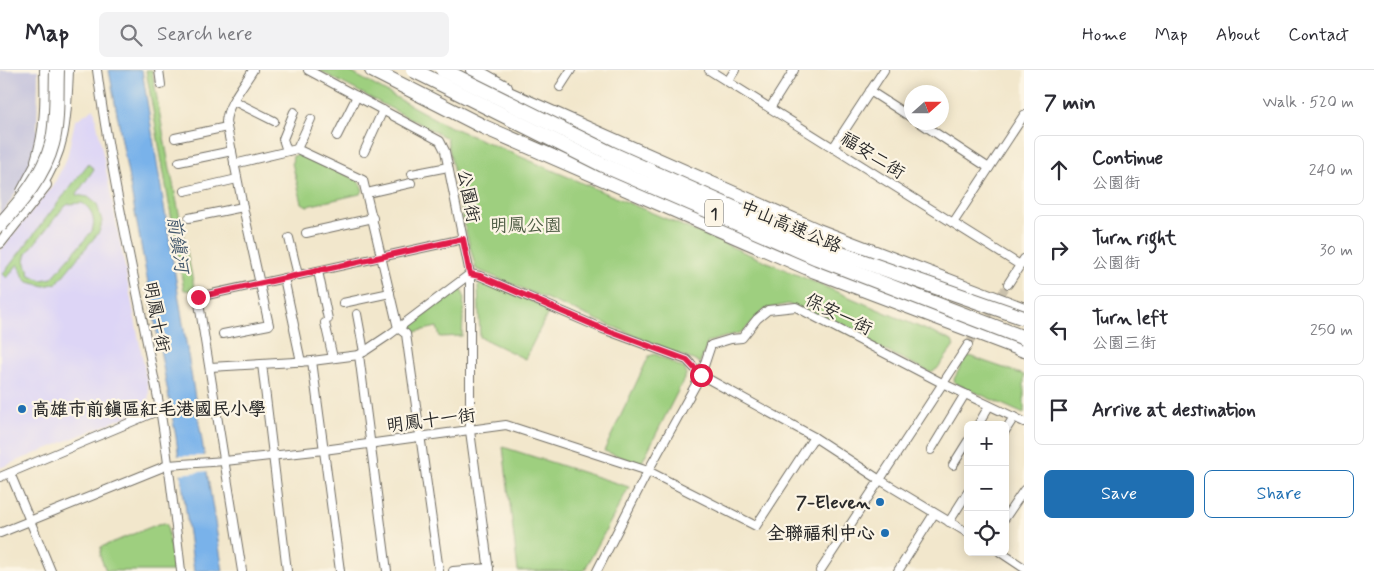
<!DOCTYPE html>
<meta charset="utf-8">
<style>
:root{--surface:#fff;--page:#f2f2f3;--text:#2b2b33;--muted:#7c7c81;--line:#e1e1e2;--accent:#1f6fb2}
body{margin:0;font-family:Mynerve,"LXGW WenKai TC",sans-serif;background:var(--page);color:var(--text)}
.controls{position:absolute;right:15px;bottom:15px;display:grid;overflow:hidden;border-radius:8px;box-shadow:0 2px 12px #0003}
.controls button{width:45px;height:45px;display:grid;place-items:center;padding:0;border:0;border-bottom:1px solid var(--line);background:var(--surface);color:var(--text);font:25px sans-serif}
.compass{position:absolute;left:904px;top:15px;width:45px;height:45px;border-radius:50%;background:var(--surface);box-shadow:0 2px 12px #0003;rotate:69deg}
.stop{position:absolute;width:15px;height:15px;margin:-11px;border:4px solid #e11d48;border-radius:50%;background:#fff}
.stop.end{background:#e11d48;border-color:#fff;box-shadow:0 1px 5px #0008}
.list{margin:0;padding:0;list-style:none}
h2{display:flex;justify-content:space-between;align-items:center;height:65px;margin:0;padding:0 20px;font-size:21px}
h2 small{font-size:16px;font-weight:400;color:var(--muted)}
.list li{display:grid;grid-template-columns:32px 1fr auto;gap:15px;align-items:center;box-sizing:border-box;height:70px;margin:0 10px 10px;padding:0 10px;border:1px solid var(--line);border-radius:8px}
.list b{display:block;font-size:19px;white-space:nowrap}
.list p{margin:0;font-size:16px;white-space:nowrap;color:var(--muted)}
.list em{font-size:16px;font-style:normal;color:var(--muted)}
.actions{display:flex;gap:10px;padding:15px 20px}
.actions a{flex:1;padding:11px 0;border:1px solid var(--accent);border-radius:8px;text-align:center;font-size:18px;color:var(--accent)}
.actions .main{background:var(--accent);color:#fff}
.icon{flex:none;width:28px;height:28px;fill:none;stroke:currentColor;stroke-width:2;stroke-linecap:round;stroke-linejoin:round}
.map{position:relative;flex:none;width:1024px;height:501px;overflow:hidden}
header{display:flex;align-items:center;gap:30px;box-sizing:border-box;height:70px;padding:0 25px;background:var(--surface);border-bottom:1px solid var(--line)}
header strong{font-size:24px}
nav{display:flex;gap:28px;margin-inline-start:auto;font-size:18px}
.search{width:350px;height:45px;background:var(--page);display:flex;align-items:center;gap:12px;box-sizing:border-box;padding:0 18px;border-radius:8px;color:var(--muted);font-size:19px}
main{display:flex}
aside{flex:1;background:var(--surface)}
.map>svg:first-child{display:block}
.built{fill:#ddd5f6}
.industrial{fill:#c2c1dc}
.green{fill:#9ecf7f;stroke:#647d55;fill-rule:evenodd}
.water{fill:#79b2ea;stroke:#526e8a}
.pier{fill:#f2e7cc}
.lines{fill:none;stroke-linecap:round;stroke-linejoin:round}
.minor-tunnel{stroke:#cac1ac;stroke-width:8;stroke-dasharray:8 4;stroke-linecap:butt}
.minor-casing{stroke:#716d63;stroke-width:10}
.tertiary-casing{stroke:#716d63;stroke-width:12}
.motorway-casing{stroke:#716d63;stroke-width:16}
.minor{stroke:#fff;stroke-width:8}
.tertiary{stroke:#fff;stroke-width:10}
.motorway{stroke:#fff;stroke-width:14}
.motorway-bridge-casing{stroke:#716d63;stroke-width:16;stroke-linecap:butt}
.motorway-bridge{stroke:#fff;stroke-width:14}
.route{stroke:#e11d48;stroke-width:6}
.poi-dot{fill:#1f6fb2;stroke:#fcf5e5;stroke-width:2}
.labels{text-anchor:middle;stroke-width:4.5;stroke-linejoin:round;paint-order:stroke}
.shield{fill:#fcf5e5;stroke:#6a6863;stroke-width:1}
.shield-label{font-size:16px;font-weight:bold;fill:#2b2b2b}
.street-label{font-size:18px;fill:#2b2b2b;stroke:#fcf5e5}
.park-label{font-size:18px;fill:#4e5c44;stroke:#fcf5e5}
.poi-label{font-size:18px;font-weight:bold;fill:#2b2b2b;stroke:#fcf5e5;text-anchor:end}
.water-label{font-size:19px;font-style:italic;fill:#465a6e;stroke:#fcf5e5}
</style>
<header>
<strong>Map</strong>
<div class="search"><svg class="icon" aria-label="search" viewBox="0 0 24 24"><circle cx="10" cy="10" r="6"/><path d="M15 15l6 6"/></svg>Search here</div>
<nav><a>Home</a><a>Map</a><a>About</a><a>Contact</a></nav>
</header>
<main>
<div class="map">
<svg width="1024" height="501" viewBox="0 0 1024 501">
<rect width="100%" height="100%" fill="#fcf5e5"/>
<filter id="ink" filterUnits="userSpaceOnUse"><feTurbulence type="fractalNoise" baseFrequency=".02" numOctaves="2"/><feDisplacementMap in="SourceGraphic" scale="10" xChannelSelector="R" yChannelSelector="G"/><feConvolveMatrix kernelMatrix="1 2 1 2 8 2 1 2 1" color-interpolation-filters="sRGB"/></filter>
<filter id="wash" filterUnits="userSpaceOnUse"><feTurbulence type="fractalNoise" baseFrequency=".0096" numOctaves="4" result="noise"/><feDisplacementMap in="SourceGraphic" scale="20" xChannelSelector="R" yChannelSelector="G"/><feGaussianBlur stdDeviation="1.12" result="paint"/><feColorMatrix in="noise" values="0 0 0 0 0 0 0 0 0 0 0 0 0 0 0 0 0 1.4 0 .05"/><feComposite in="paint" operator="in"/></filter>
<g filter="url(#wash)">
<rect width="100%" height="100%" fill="#f2e7cc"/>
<path class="built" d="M94,38L149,322L148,335L142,340L0,398V181L54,114L67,88L75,51Z"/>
<path class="industrial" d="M0,0H38L37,64L27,104L0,148Z"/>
<g class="green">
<path d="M146,0H152L167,84L195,221L184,220Z"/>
<path d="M318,0H347L444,54L952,271L954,276L937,299L930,302L788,234L766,239L742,262L708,272L700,293L476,199L464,154L447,68Z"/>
<path d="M302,84L357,110L361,115L363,121L360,124L307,136L302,133L292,93L293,86Z"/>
<path d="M88,94L94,99L76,125L88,127L97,134L102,151L101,156L99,162L57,213L45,216L28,212L24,208L18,194L7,208L3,204ZM82,133C92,139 96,149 92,161L52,208L41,210L30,205L25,190L27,183L64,137L69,134Z"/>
<path d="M483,210L545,237L548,243L525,289L480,267L478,216Z"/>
<path d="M460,217L464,226L462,266L440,267L437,257L410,263L409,256Z"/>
<path d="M655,284L685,299L686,305L641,394L604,381L649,286Z"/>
<path d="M969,286L1024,305V344L955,313L954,309L965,288Z"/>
<path d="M503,377L629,417L584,501H518Z"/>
<path d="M165,453L167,455L174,501H106L100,486L101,477L158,454Z"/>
</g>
<path class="water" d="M109,0H142L223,501H194L176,367Z"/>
<path class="pier" d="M176,386H207L210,401L179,404Z"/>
</g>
<g filter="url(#ink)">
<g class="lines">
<path class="minor-tunnel" d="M968,275L1008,214"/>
<defs>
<g id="minor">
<path d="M97,0C112,114 139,226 160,339C169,393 175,447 181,501"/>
<path d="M159,0L161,15"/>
<path d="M308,0L440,71L445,81L470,204L480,206L603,259L687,290L701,305L814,367L880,410L968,463"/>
<path d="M709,0L1020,195"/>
<path d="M728,11L735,0"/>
<path d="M560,17L571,0"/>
<path d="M870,21L912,48"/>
<path d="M234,31L274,51"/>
<path d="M770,38L794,0"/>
<path d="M919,52L989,98"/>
<path d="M337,66L357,26"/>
<path d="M175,68L227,57"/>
<path d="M833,78L884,0"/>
<path d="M297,79L311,49"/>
<path d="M287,81L283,69L294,42"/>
<path d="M364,82L383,40"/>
<path d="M179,92L232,81"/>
<path d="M234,94L297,79L363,110L398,258L406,264L439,501"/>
<path d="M412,104L448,97"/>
<path d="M185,121L237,109"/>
<path d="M367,123L411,113"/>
<path d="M189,148L243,137"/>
<path d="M953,153L1024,45"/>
<path d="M306,163L373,148"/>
<path d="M289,168L298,205"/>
<path d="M318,201L328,249"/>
<path d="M470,204V361L489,501"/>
<path d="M284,208L294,255"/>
<path d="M1008,214L1024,189"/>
<path d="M343,233L390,223"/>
<path d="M357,244L364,282"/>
<path d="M325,253L333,288"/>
<path d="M294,259L301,292"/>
<path d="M223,264L269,255L243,137L226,52C227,34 244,15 253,0"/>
<path d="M359,285L387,501"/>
<path d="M312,291L340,501"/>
<path d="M262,294L287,501"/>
<path d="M210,297L312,291L359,285L389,265L470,204"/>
<path d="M978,355L989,336"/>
<path d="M1005,361L1014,347"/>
<path d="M931,380L965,324"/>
<path d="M953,395L968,371"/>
<path d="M10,403L51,501"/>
<path d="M0,407L160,340"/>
<path d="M1005,448L1024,420"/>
<path d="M949,452L968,422"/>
<path d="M0,463L168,395L225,391L324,380L506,355L648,401L756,456L814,367"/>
<path d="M1000,482L1024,498"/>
<path d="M242,501L198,227L463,169"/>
<path d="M453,501L489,498"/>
<path d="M597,501L648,401L701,305L711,275L731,269L742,268L757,249L768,240L796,237L942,313L1024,352"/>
<path d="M820,501L968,275"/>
<path d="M898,501L934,444"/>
</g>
<g id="tertiary">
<path d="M22,121L38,91"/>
<path d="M0,173L46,115"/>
</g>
<g id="motorway">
<path d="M372,0L484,57L815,201L1024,280"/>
<path d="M473,0L505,18"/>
<path d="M495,18L818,161L1024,240"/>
<path d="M38,91C48,61 48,31 47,0"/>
<path d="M37,118C64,80 64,45 66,0"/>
</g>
</defs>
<use href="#minor" class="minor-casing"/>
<use href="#tertiary" class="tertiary-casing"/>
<use href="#motorway" class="motorway-casing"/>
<use href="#minor" class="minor"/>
<use href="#tertiary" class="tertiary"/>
<use href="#motorway" class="motorway"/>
<defs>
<g id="motorway-bridge">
<path d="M413,0L603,95L817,188L1024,268"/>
<path d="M443,0L610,83L819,176L1024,248"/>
<path d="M0,155C21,132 44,105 52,74C58,51 56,24 57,0"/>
</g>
</defs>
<use href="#motorway-bridge" class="motorway-bridge-casing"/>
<use href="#motorway-bridge" class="motorway-bridge"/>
</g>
</g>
<g class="lines" filter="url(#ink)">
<path class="route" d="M198,227L463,169L470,204L480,206L603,259L687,290L701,305"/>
</g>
<g class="poi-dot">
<circle cx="22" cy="339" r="5"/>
<circle cx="880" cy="432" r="5"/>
<circle cx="885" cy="463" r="5"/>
</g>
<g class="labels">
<rect class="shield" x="705" y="129.5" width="18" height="27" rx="4"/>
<g class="shield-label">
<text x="714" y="149">1</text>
</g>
<g class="street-label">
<text transform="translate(873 85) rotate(32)" y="6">福安二街</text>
<text transform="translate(469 126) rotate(79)" y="6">公園街</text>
<text transform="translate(791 156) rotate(23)" y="6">中山高速公路</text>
<text transform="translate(839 244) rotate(26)" y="6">保安一街</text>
<text transform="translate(157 247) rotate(79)" y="6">明鳳十街</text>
<text transform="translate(431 350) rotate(-7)" y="6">明鳳十一街</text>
</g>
<g class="park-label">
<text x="526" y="161">明鳳公園</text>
</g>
<g class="poi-label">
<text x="32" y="345" text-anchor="start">高雄市前鎮區紅毛港國民小學</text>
<text x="870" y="438">7-Eleven</text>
<text x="875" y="469">全聯福利中心</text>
</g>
<g class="water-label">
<text transform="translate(179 174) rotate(82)" y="7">前鎮河</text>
</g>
</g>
</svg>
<div class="controls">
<button>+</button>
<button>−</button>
<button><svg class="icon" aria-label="locate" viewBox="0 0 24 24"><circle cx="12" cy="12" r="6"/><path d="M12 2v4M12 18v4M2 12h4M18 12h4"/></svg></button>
</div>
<svg class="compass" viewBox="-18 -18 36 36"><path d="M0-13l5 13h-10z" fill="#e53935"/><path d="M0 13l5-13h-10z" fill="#7c7c81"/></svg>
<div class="stop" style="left:701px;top:305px"></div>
<div class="stop end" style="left:198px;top:227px"></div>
</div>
<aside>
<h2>7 min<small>Walk · 520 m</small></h2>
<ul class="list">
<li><svg class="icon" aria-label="ahead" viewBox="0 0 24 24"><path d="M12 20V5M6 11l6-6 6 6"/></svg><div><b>Continue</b><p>公園街</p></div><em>240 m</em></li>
<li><svg class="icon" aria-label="right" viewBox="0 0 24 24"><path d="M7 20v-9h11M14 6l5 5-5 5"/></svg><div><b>Turn right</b><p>公園街</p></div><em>30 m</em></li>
<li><svg class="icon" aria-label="left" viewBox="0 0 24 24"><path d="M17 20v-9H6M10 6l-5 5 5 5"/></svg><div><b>Turn left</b><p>公園三街</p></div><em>250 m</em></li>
<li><svg class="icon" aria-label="arrive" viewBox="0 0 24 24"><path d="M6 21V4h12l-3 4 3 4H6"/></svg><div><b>Arrive at destination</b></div></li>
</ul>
<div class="actions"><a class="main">Save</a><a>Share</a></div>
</aside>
</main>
